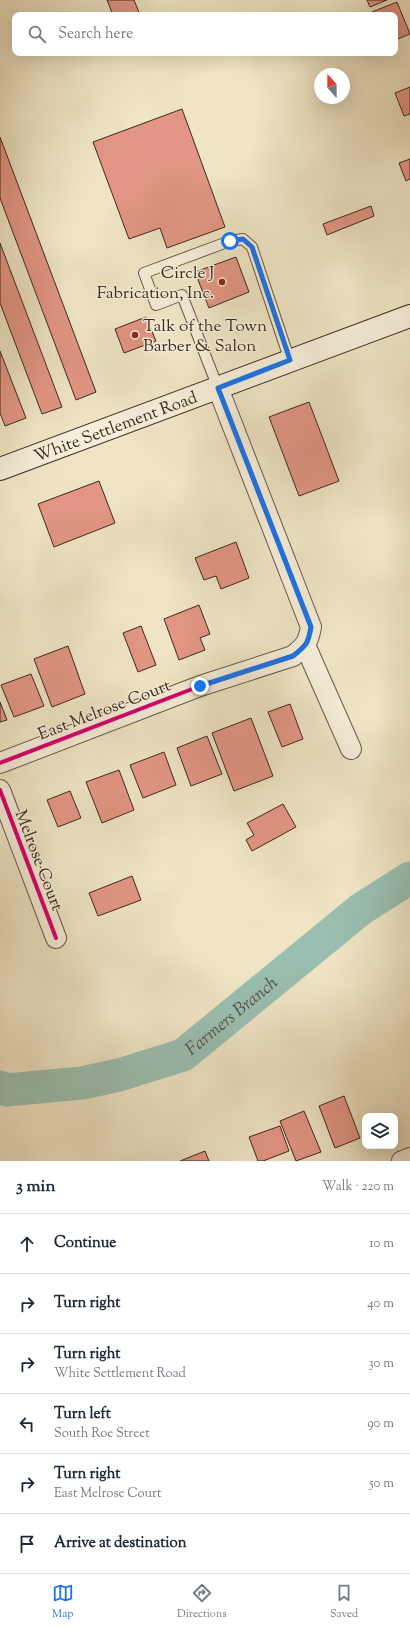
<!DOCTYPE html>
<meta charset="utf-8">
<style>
:root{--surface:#fff;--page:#f6f6f7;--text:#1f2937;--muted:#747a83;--line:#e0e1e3;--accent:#1a73e8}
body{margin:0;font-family:"Sorts Mill Goudy",serif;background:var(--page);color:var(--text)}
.controls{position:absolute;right:12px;bottom:12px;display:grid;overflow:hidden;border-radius:8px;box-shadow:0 4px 16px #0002}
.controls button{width:36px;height:36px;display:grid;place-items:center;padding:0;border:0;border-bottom:1px solid var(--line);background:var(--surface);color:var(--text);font:20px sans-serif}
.compass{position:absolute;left:314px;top:68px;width:36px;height:36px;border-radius:50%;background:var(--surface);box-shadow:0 4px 16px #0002;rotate:339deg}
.stop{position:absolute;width:12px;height:12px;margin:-9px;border:3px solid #1a73e8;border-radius:50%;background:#fff}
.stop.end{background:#1a73e8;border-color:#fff;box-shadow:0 1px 4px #0008}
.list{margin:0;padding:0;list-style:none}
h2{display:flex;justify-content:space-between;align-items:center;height:52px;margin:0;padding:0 16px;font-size:17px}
h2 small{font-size:13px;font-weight:400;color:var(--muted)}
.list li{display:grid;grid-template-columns:26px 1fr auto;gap:12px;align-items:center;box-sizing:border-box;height:60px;padding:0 16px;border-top:1px solid var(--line)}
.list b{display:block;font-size:15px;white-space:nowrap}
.list p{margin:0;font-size:13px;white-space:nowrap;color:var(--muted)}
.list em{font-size:13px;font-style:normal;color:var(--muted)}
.icon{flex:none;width:22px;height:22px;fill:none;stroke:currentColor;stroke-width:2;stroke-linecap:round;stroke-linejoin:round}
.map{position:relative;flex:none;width:410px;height:1161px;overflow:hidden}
.search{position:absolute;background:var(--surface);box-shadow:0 4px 16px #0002;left:12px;right:12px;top:12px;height:44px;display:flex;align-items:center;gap:10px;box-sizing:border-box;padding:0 14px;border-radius:8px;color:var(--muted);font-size:15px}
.sheet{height:412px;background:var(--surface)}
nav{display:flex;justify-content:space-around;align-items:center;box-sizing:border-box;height:56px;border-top:1px solid var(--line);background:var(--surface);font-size:11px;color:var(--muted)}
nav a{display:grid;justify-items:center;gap:2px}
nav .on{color:var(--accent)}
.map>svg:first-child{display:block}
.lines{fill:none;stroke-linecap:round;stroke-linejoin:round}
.river{stroke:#9abfb1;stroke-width:33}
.building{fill:#e39685;stroke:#3b291d}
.lane-casing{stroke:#685847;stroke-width:12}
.street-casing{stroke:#685847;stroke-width:22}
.secondary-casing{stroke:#3b291d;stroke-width:24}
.lane{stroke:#f5eed9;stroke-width:10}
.street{stroke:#f5eed9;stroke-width:20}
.secondary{stroke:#f5eed9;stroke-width:22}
.cycleway-casing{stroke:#f5eed9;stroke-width:6}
.cycleway{stroke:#d6006c;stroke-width:4}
.route{stroke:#1a73e8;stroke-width:5}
.poi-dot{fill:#8f2418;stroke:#f5eed9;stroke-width:1.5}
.labels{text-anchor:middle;stroke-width:3;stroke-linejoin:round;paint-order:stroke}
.poi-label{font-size:17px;fill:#3b291d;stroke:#f5eed9;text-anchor:end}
.street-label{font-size:17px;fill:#3b291d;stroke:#f5eed9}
.water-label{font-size:18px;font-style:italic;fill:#534e42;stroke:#f5eed9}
</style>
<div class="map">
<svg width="410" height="1161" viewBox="0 0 410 1161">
<rect width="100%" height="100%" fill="#efe5c5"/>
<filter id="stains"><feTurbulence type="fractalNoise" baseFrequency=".005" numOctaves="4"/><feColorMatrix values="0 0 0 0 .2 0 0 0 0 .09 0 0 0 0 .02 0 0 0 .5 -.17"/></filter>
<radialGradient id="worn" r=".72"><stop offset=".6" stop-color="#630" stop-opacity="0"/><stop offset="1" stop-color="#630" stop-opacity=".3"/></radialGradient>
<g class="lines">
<path class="river" id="s1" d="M0,1087L7,1090L82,1083L119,1075L183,1055L361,909L410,878"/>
</g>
<g class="building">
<path d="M107,0H134L140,15H113Z"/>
<path d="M367,0H387L370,7Z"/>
<path d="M397,2L410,34L395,40V15H373L372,12Z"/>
<path d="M410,87V114L404,116L395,93Z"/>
<path d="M182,109L225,227L167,248L160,228L129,239L93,142Z"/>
<path d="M0,137L96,392L76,400L0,198Z"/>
<path d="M410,159V179L406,181L399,163Z"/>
<path d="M371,206L374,216L327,235L323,224Z"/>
<path d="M0,243L62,407L42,414L0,303Z"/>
<path d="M236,257L249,292L209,308L195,272Z"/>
<path d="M146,317L156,341L124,353L115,329Z"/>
<path d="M0,351L26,418L5,426L0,413Z"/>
<path d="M309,402L339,481L299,496L269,417Z"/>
<path d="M99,481L115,523L54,547L38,504Z"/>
<path d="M236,542L249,578L221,589L216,576L204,580L195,558Z"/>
<path d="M199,605L210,634L200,638L205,650L179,660L164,619Z"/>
<path d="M141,626L156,665L138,672L123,633Z"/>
<path d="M68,646L85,694L52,707L34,659Z"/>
<path d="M31,674L44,706L14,717L1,685Z"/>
<path d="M0,702L7,720L0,722Z"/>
<path d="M290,704L303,739L282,747L268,712Z"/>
<path d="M251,718L273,776L234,791L212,733Z"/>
<path d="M207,736L222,774L191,786L177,748Z"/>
<path d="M164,752L176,785L143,798L130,765Z"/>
<path d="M119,770L134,810L102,823L86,782Z"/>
<path d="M70,791L81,818L58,827L47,800Z"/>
<path d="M283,804L296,827L252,851L246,840L254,835L247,823Z"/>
<path d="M132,876L141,900L98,916L89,893Z"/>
<path d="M344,1096L360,1138L335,1148L319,1106Z"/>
<path d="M304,1111L321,1152L296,1161L280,1121Z"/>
<path d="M280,1126L289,1151L263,1161H258L249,1137Z"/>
<path d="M205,1151L209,1161H180Z"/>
</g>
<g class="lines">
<defs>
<path id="lane" d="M218,388L182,295L156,305L144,273L230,241L243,239L252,247L290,361"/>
<g id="street">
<path d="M305,645L351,749"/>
<path d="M0,763L200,686L293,656C306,645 308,643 311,627L218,388"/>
<path d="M0,790L56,938"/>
<path d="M402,1161L410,1158"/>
</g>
<g id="secondary">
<path id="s2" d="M0,469L410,316"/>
</g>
</defs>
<use href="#lane" class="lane-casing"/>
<use href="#street" class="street-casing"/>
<use href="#secondary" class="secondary-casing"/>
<use href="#lane" class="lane"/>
<use href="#street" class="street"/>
<use href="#secondary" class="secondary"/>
<defs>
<g id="cycleway">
<path d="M0,763L200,686L293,656C306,645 308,643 311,627L218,388"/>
<path d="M0,790L56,938"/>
</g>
</defs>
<use href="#cycleway" class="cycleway-casing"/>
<use href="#cycleway" class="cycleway"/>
</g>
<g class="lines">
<path class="route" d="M200,686L293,656C307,645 308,644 311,627L218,388L290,360L252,247L243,239L230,241"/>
</g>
<g class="poi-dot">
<circle cx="222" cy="282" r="4"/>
<circle cx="135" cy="335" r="4"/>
</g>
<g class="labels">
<g class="poi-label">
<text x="214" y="278">Circle J<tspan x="214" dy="20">Fabrication, Inc.</tspan></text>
<text x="143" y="331" text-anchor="start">Talk of the Town<tspan x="143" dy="20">Barber &amp; Salon</tspan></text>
</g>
<g class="street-label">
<text dy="6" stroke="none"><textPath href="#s2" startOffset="123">White Settlement Road</textPath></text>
<text transform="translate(104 709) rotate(-21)" y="6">East Melrose Court</text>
<text transform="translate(40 860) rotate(69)" y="6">Melrose Court</text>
</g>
<g class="water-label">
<text dy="6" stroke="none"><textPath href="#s1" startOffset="250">Farmers Branch</textPath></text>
</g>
</g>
<rect width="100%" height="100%" filter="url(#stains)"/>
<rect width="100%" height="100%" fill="url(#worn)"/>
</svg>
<div class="controls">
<button><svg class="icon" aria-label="layers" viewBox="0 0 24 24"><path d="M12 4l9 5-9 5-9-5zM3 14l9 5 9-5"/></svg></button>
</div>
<svg class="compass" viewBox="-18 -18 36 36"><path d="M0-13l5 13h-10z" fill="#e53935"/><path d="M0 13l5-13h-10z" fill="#747a83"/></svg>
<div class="stop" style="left:230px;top:241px"></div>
<div class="stop end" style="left:200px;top:686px"></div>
<div class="search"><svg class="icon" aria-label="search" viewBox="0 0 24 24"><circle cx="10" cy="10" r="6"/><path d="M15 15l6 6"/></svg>Search here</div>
</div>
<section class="sheet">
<h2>3 min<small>Walk · 220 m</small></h2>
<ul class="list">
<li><svg class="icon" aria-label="ahead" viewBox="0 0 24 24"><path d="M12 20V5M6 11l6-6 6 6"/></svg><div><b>Continue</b></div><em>10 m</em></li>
<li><svg class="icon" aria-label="right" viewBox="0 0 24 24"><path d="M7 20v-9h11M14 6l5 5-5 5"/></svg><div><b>Turn right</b></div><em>40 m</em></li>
<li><svg class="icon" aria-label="right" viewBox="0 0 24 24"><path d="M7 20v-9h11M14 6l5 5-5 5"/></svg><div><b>Turn right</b><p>White Settlement Road</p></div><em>30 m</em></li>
<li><svg class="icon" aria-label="left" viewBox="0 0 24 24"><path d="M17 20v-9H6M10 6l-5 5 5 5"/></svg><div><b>Turn left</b><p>South Roe Street</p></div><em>90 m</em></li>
<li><svg class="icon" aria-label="right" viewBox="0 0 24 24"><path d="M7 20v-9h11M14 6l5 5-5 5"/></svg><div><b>Turn right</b><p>East Melrose Court</p></div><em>50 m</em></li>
<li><svg class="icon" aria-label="arrive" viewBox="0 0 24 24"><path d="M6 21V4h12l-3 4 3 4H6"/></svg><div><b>Arrive at destination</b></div></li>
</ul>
</section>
<nav>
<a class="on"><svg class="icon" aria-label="map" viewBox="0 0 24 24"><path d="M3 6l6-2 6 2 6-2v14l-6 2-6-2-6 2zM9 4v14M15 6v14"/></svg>Map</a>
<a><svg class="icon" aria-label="directions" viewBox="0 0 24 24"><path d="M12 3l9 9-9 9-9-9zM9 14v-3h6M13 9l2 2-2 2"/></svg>Directions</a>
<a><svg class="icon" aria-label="saved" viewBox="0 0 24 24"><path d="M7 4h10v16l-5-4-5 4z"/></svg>Saved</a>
</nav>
